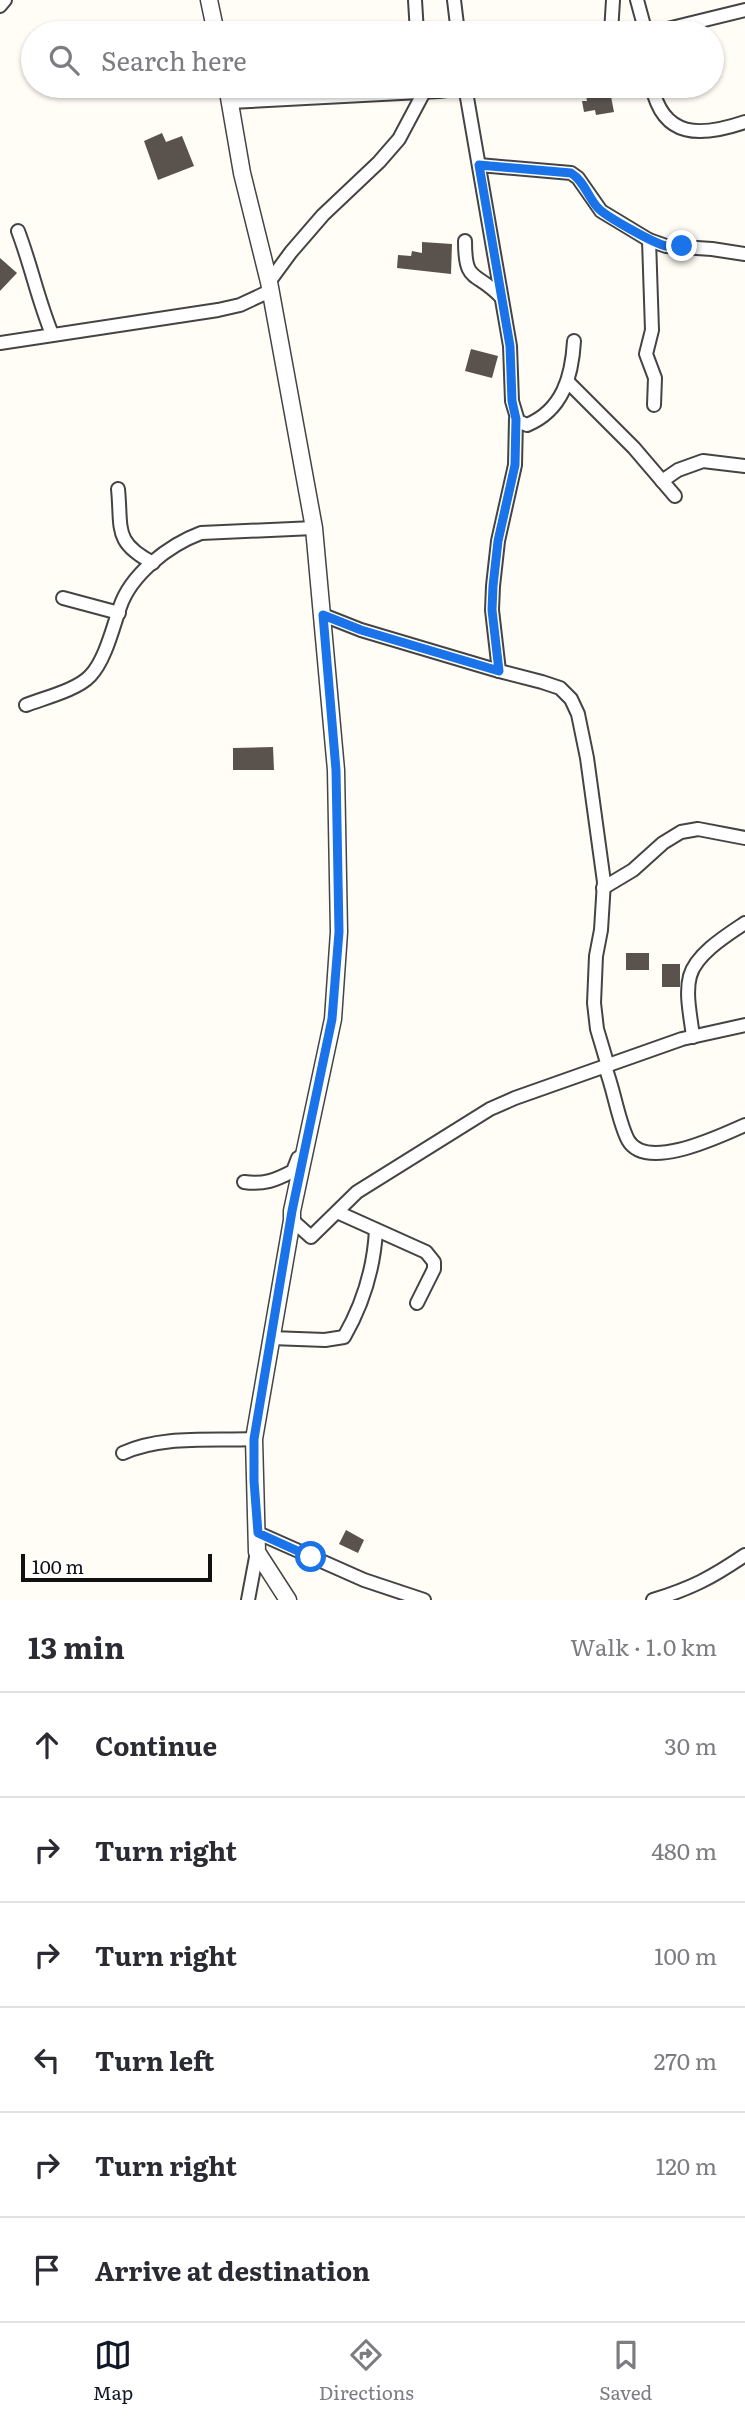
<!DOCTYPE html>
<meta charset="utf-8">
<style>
:root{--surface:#fff;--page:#f2f2f3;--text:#2b2b33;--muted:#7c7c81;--line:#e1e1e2;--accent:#111827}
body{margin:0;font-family:Literata,serif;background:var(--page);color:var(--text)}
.scale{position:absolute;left:21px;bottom:18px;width:191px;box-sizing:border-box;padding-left:7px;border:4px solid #111;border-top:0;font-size:19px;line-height:24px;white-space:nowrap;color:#111;-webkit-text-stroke:5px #fff;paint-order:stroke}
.stop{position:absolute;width:21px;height:21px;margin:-16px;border:5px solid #1a73e8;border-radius:50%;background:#fff}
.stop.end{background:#1a73e8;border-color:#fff;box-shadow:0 2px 7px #0008}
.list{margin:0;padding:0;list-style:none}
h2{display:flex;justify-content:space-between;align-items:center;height:91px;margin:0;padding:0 28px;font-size:30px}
h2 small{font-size:23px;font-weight:400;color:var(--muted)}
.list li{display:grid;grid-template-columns:46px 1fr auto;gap:21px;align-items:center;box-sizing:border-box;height:105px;padding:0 28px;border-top:2px solid var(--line)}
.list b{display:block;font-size:26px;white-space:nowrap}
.list em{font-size:23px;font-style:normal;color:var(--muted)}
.icon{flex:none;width:38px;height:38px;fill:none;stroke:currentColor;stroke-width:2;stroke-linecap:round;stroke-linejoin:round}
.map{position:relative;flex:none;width:745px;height:1600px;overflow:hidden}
.search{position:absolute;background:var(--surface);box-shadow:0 2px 5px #0004;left:21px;right:21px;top:21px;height:77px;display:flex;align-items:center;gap:18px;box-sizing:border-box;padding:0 24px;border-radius:38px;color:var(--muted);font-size:26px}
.sheet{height:721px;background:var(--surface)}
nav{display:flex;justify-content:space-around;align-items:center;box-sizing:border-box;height:98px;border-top:2px solid var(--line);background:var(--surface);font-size:19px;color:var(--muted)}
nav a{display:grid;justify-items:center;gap:4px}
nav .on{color:var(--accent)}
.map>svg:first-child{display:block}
.building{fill:#5a524d}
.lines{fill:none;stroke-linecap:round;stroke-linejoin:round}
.minor-casing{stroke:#444;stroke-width:16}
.tertiary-casing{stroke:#444;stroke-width:19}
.minor{stroke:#fff;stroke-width:12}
.tertiary{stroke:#fff;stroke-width:16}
.route{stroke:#1a73e8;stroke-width:9}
</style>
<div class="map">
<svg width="745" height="1600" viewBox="0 0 745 1600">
<rect width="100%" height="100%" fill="#fffdf5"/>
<g class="building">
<path d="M584,86H609L614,112L596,115L595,110L584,112L582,101H587Z"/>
<path d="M162,133L166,142L182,136L194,166L158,180L144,141Z"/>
<path d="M422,242L452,244L451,274L397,268L398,255L411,256L412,251L422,253Z"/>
<path d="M0,258L17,273L0,291Z"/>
<path d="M471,349L498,356L492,378L465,371Z"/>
<path d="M273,747L274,770H233V748Z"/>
<rect x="626" y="953" width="23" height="17"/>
<rect x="662" y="964" width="18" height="23"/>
<path d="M346,1530L364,1540L358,1553L339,1544Z"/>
</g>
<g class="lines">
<defs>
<g id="minor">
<path d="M415,0L417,33"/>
<path d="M454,0L458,33"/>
<path d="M637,0L646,33"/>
<path d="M0,6L5,0"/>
<path d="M611,33L613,0"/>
<path d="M651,33L745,10"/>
<path d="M465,86L510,346L512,401L518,421L527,425C563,410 572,376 574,341"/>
<path d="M652,86C663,139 701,137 745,122"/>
<path d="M230,102L439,91L477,86"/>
<path d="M479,165L571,173L578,178L601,211L649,240L666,246L712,249L745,254"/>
<path d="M18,231C31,265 38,300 52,334"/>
<path d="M649,240L652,330L646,354L655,378L654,405"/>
<path d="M465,241C465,284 475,270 501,297"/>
<path d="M269,282L291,252L323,215L379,162L399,139L424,92"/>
<path d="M0,343L218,310L240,305L270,291"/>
<path d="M568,382L634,448L675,496"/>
<path d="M662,481L678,470L703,461L745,466"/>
<path d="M118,489C122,529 113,542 153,563"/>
<path d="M63,598L119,613"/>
<path d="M323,615L361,630L499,671L542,682L560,688L571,699L578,714L587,758L604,882L601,930L596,956L594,1003L597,1029L608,1066"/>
<path d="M499,671L492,610L493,586L498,541L515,465L516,419"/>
<path d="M26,705C44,698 77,690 90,676C105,661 113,627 120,607C131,574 169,545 201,533L314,528"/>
<path d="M603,888L633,870L663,843L681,832L698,829L745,838"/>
<path d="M693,1037C691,1018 685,994 690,976C696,954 727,935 745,923"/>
<path d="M605,1067C614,1089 618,1121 628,1140C646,1172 720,1136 745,1125"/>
<path d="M244,1182C264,1185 276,1180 293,1171L298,1158"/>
<path d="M337,1212L426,1252L434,1262V1269L417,1303"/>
<path d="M292,1220L311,1237L357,1192L490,1109L515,1098L682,1039L745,1025"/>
<path d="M271,1338L325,1340L344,1337C363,1304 374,1267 376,1230"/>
<path d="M123,1453C162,1435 211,1441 254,1439"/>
<path d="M258,1533L364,1580L424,1600"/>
<path d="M248,1600L257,1552"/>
<path d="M653,1600C692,1588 711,1578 745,1555"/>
</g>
<g id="tertiary">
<path d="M209,0L216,33"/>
<path d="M227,86L242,173L269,282L314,528L336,770L339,932L333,1019L292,1211V1220L254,1439L257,1552L288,1600"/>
</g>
</defs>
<use href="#minor" class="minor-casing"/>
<use href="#tertiary" class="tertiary-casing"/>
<use href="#minor" class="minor"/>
<use href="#tertiary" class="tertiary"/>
</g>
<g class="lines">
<path class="route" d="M311,1557L258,1533L254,1481V1439L292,1211L332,1019L339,932L336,770L323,615L361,630L499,671L492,610L493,586L498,541L515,465L516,419L512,401L510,346L479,165L571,173C584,181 588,197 598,208C605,216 655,244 666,246C671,247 677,246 682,246"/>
</g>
</svg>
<div class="scale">100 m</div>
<div class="stop" style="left:311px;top:1557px"></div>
<div class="stop end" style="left:682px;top:246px"></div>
<div class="search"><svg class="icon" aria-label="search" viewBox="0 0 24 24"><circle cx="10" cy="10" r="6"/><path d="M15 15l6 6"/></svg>Search here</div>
</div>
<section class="sheet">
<h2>13 min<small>Walk · 1.0 km</small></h2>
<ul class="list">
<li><svg class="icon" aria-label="ahead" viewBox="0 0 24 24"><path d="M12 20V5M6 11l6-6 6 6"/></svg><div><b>Continue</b></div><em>30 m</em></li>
<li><svg class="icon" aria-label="right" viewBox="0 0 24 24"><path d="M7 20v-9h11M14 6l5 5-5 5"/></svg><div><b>Turn right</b></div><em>480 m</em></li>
<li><svg class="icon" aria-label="right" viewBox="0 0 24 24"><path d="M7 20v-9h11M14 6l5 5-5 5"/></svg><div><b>Turn right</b></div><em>100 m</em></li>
<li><svg class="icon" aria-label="left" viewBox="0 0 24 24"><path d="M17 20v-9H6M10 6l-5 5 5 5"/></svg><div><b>Turn left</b></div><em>270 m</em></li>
<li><svg class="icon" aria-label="right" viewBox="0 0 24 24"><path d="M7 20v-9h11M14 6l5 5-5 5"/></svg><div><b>Turn right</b></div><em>120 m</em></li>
<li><svg class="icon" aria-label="arrive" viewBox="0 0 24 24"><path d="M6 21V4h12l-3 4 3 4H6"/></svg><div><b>Arrive at destination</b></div></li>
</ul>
</section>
<nav>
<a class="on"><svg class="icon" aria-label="map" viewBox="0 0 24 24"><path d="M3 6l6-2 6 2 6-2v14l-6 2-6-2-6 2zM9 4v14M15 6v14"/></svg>Map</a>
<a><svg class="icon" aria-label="directions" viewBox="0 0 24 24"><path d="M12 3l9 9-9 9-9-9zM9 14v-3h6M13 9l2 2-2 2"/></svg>Directions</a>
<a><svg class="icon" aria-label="saved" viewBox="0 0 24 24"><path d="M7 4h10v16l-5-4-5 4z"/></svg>Saved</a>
</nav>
